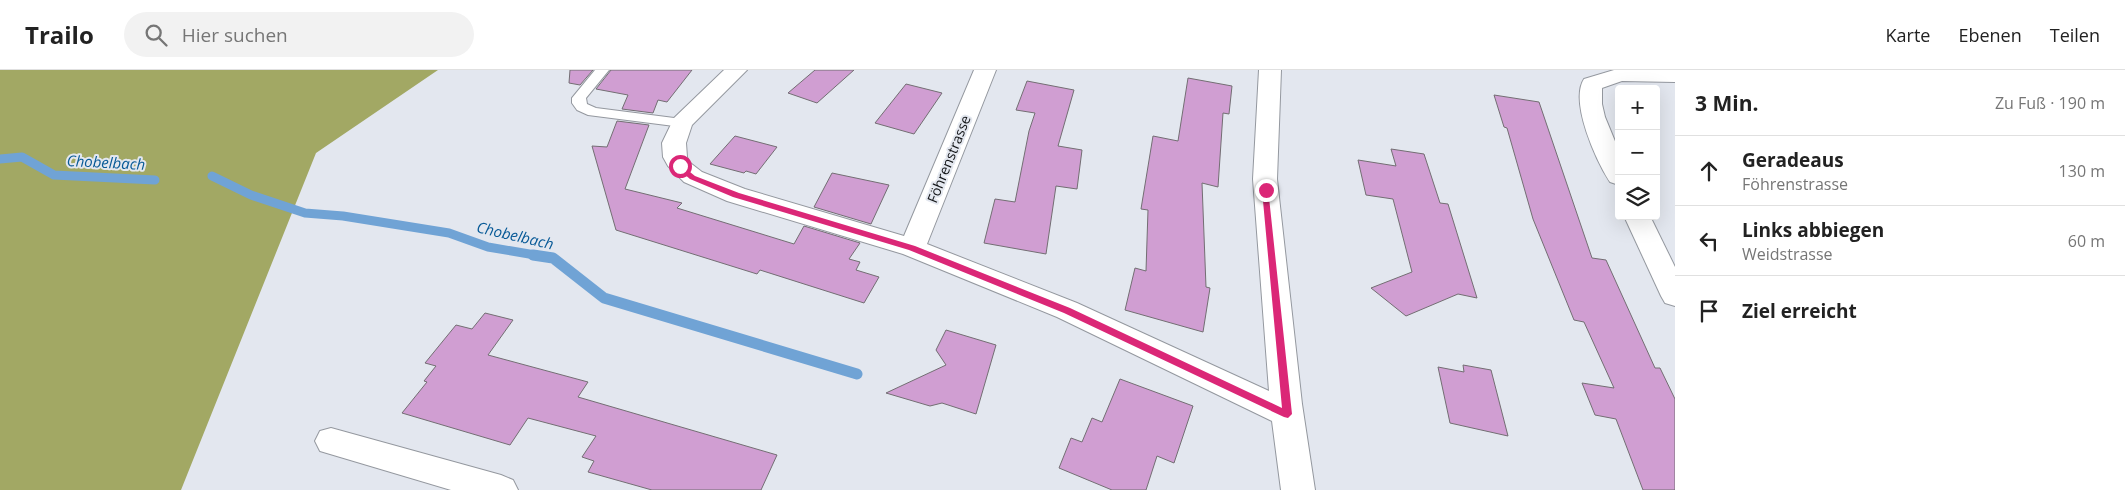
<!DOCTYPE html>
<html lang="de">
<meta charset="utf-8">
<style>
:root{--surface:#fff;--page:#f2f2f2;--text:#222;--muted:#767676;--line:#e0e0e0}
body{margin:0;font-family:"Open Sans",sans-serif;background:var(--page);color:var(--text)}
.controls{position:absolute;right:15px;top:15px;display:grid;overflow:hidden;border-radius:5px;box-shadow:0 5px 20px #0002}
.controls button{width:45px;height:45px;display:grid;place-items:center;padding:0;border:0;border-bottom:1px solid var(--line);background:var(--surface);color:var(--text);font:25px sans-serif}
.stop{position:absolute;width:15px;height:15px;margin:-11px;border:4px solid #db2777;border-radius:50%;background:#fff}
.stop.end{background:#db2777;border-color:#fff;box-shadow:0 1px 5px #0008}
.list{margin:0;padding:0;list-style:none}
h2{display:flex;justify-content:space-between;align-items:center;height:65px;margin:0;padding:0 20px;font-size:21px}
h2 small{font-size:16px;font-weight:400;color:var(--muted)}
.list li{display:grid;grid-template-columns:32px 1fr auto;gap:15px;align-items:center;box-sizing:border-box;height:70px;padding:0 20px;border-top:1px solid var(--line)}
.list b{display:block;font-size:19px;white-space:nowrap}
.list p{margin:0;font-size:16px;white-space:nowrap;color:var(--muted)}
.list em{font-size:16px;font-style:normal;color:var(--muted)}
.icon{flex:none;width:28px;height:28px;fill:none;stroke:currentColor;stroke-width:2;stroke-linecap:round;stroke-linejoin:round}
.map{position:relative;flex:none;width:1675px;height:420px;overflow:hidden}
header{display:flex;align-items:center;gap:30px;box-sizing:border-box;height:70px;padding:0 25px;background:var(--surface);border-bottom:1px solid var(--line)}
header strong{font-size:24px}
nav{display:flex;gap:28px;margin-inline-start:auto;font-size:18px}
.search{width:350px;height:45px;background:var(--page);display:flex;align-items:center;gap:12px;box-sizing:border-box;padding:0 18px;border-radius:28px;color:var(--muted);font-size:19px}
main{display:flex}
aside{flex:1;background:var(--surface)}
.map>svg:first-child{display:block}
.forest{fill:#a2a864}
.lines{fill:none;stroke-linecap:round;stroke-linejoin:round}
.stream-far1{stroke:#70a3d5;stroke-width:9}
.stream{stroke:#70a3d5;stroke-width:11}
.building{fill:#d09ed2;stroke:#736e73}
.lane-casing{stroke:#94989f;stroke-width:2}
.street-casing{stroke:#94989f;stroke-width:2}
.lane{fill:#fff;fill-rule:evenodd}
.street{fill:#fff;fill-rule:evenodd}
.route{fill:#db2777}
.labels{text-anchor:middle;stroke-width:4;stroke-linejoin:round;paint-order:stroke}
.street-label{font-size:14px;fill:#121416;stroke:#e3e7ef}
.water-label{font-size:15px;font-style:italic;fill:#085a97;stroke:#e3e7ef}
</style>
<header>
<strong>Trailo</strong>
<div class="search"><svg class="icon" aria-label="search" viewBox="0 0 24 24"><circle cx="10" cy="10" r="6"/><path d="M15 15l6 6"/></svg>Hier suchen</div>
<nav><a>Karte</a><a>Ebenen</a><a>Teilen</a></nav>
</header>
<main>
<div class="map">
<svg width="1675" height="420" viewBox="0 0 1675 420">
<rect width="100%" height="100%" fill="#e3e7ef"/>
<path class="forest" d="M0,0H438L316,83L181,420H0Z"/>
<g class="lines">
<g class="stream-far1">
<path d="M0,89L22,87L54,105L155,110"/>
<path d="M212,106L251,125L305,143L343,146L449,163L488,177L541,186"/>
</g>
<path class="stream" d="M533,185L553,188L604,228L857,304"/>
</g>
<g class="building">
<path d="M570,0H593L580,15L569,13Z"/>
<path d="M611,0H692L667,32L658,30L653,43L622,39L628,25L596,19Z"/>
<path d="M815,0H854L817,33L788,23Z"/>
<path d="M1188,8L1232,16L1229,44L1223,43L1218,117L1202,113L1206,217L1210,218L1203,262L1125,240L1135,198L1146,201L1148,140L1141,139L1153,66L1178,71Z"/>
<path d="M1027,11L1074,20L1058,76L1082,80L1077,119L1056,116L1046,184L984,173L995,129L1015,132L1029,61L1035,43L1016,40Z"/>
<path d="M906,14L942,23L914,64L875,53Z"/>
<path d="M1494,25L1539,32L1592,188L1606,190L1655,298H1660L1675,329V420H1643L1616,349L1595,345L1582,313L1614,318L1584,252L1574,250L1533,149L1507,58L1504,57Z"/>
<path d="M617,51L649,55L625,119L682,133L677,138L794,174L804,156L860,173L849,189L860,192L856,200L879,207L864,233L760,200L757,204L616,160L592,76L607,77Z"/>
<path d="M735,66L777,77L756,104L746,101L744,103L710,94Z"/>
<path d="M1391,79L1424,84L1440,133L1448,134L1477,228L1458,224L1406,246L1371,218L1412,202L1393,129L1366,125L1358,90L1396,96Z"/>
<path d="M832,103L889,115L871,154L814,137Z"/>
<path d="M485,243L513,250L488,285L588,312L578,327L777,385L761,420H652L588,402L594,391L582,387L596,366L528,348L510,375L402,343L427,312L424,311L436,296L425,293L456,255L472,259Z"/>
<path d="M946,260L996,275L976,344L942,333L930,336L886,323L946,295L936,280Z"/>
<path d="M1463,295L1491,300L1508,366L1450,353L1438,297L1464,302Z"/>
<path d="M1120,309L1193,336L1174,393L1157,386L1146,420H1112L1059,398L1071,368L1082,372L1092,348L1102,352Z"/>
</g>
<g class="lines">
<defs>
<path id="lane" d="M595,0H609L586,28L587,34L596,38L682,49L687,50L689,53L687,56L682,57L588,45L577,40L572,33V28Z"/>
<g id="street">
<path d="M724,0H747L692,55L686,73L687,87L689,92L702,102L745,119L904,166L974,0H996L927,174L1077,233L1269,321L1253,109L1259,0H1281L1277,109L1302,334L1315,420H1281L1272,351L1057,247L903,184L727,131L684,112L668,96L663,87L662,73L674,48Z"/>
<path d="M1614,0H1675V12L1622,11L1602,18V34L1605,47L1619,81V115L1610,112C1597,92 1569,32 1584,9Z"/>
<path d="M1624,146H1650L1675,197V236L1665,233L1661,226Z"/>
<path d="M331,358L501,405L513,410L518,420H451L320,381L315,371L320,361Z"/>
</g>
</defs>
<use href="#lane" class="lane-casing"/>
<use href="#street" class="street-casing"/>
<use href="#lane" class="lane"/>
<use href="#street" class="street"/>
</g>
<path class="route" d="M680,94L695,106L739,123L915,176L1070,238L1282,338L1262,120L1268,118L1292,344L1288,348L1284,347L1064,243L909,180L733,127L690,109L677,98L676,96Z"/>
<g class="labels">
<g class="street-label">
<text transform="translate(949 89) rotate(-68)" y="5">Föhrenstrasse</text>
</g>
<g class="water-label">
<text transform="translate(106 93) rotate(3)" y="5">Chobelbach</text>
<text transform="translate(515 166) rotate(13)" y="5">Chobelbach</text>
</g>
</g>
</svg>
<div class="controls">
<button>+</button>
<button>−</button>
<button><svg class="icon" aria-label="layers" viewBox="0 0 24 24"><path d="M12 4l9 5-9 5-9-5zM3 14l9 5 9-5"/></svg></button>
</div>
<div class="stop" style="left:680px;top:96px"></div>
<div class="stop end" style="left:1266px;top:120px"></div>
</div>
<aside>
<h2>3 Min.<small>Zu Fuß · 190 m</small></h2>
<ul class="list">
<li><svg class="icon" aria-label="ahead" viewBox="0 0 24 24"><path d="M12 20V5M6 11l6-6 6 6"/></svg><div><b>Geradeaus</b><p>Föhrenstrasse</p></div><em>130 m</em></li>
<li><svg class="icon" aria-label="left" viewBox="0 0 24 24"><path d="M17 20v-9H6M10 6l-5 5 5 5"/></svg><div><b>Links abbiegen</b><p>Weidstrasse</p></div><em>60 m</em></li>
<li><svg class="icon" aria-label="arrive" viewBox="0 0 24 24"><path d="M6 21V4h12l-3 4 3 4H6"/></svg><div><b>Ziel erreicht</b></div></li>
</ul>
</aside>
</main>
